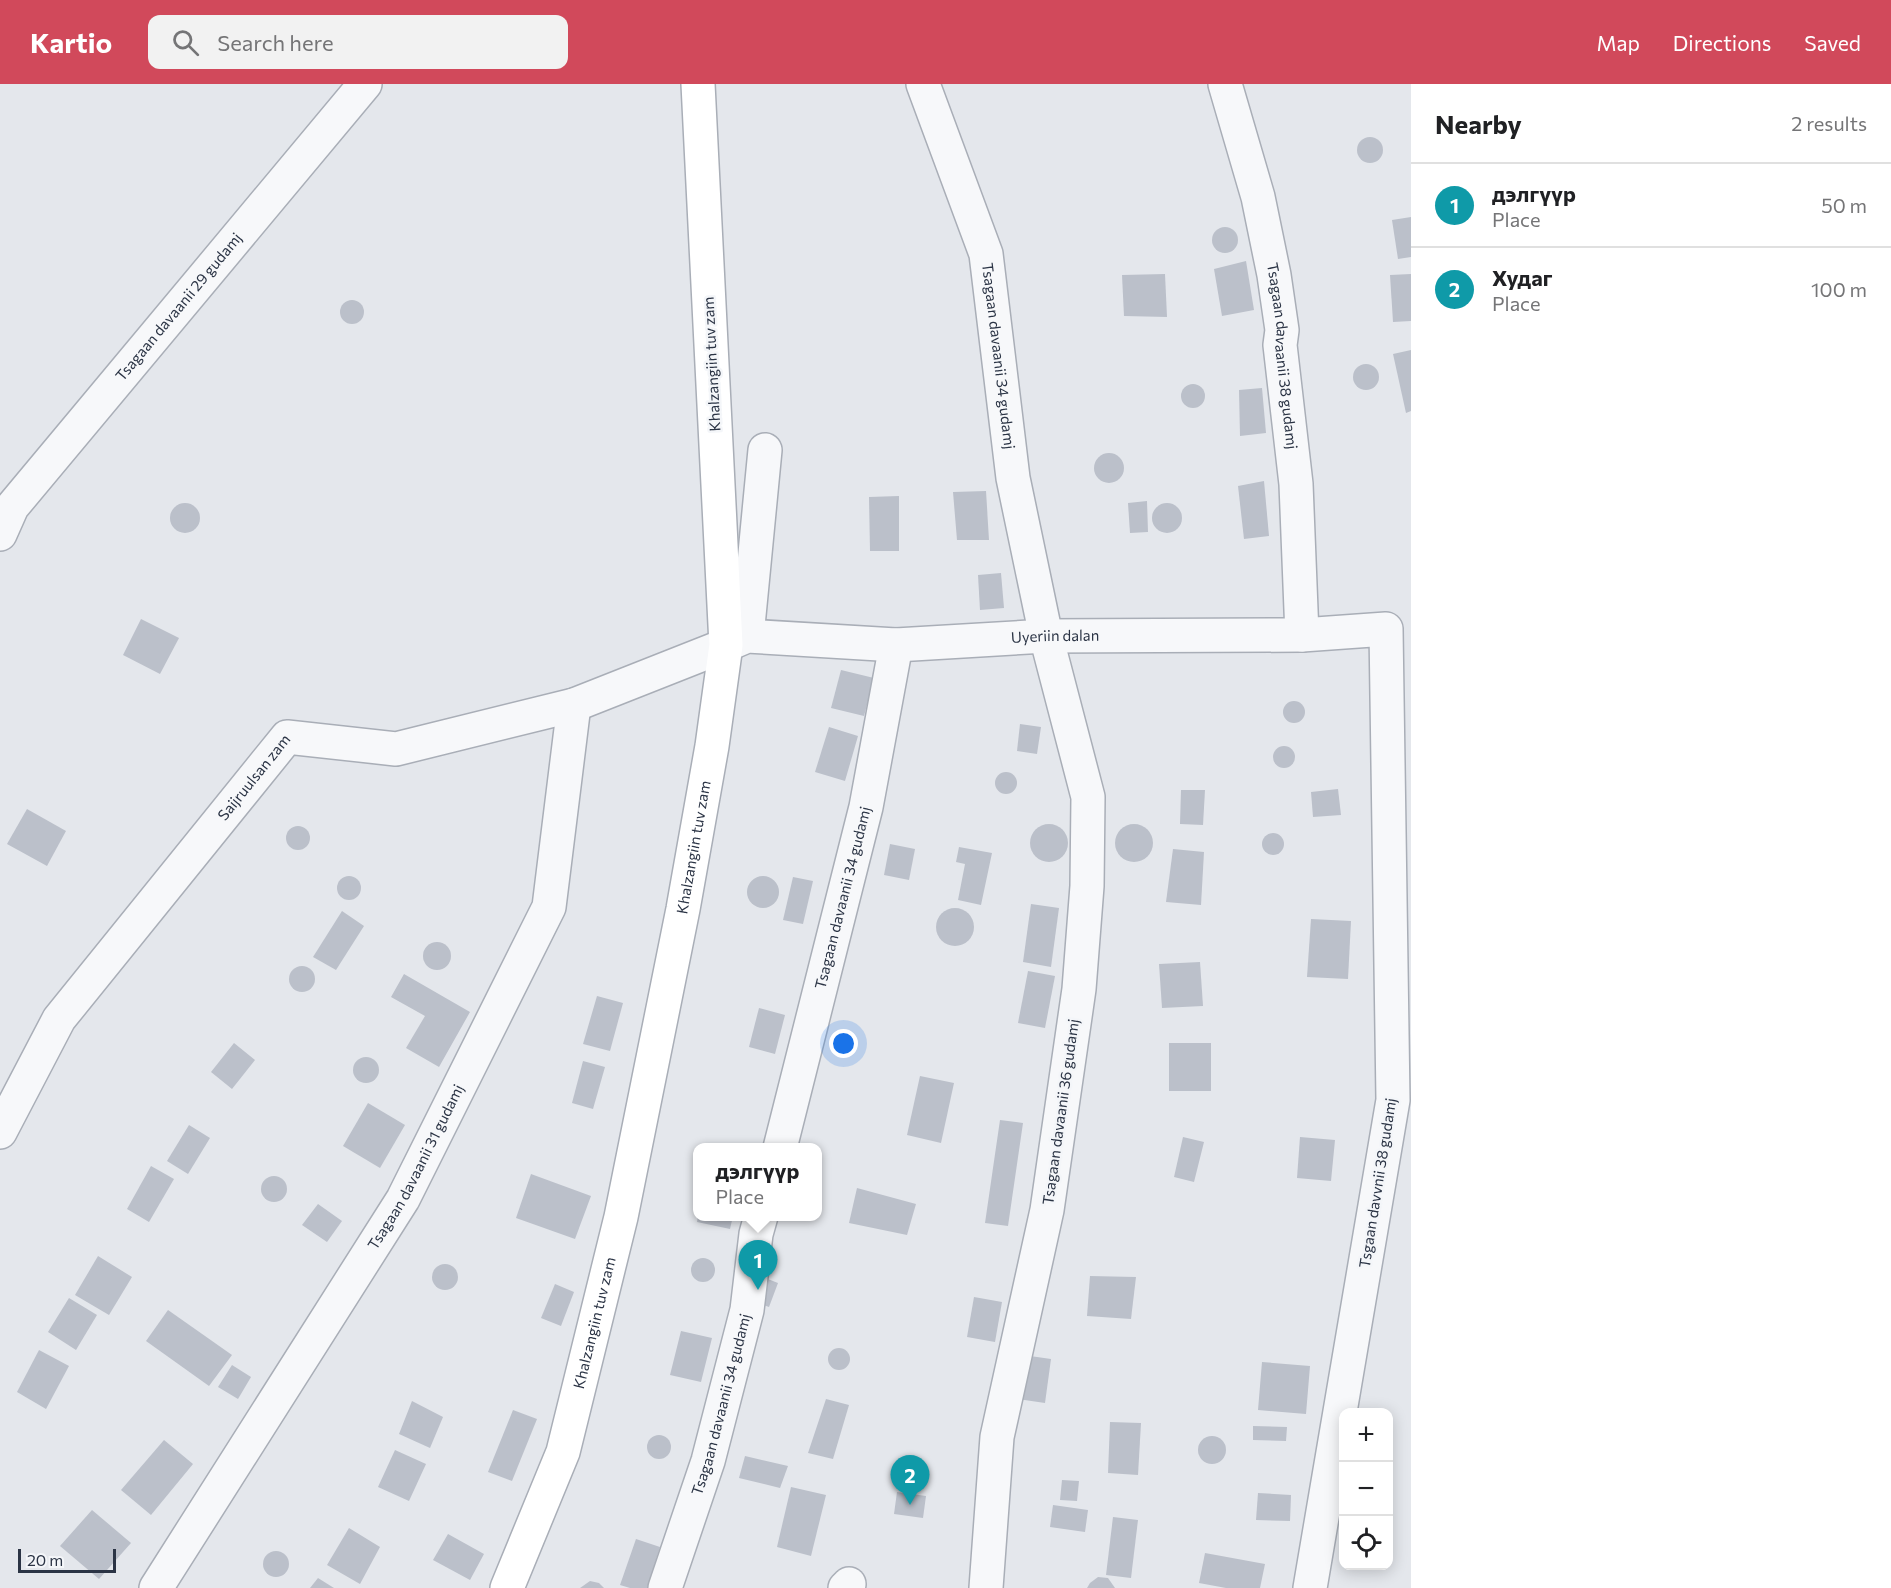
<!DOCTYPE html>
<meta charset="utf-8">
<style>
:root{--surface:#fff;--page:#f2f2f2;--text:#202124;--muted:#757577;--line:#e0e0e0;--accent:#d1495b}
body{margin:0;font-family:Commissioner,sans-serif;background:var(--page);color:var(--text)}
.controls{position:absolute;right:18px;bottom:18px;display:grid;overflow:hidden;border-radius:12px;box-shadow:0 3px 15px #0003}
.controls button{width:54px;height:54px;display:grid;place-items:center;padding:0;border:0;border-bottom:2px solid var(--line);background:var(--surface);color:var(--text);font:30px sans-serif}
.scale{position:absolute;left:18px;bottom:15px;width:98px;box-sizing:border-box;padding-left:6px;border:3px solid #2b3445;border-top:0;font-size:16px;line-height:21px;white-space:nowrap;color:#2b3445;-webkit-text-stroke:4px #f4f6f9;paint-order:stroke}
.you{position:absolute;left:844px;top:960px;width:21px;height:21px;margin:-15px;border:4px solid #fff;border-radius:50%;background:#1a73e8;box-shadow:0 0 0 9px #1a73e833}
.badge{display:grid;place-items:center;width:39px;height:39px;border-radius:50%;background:var(--accent);color:#fff;font-size:20px;font-weight:700}
.pin{position:absolute;translate:-50% -50px;filter:drop-shadow(0 2px 3px #0008)}
.pin::after{content:'';position:absolute;top:32px;width:21px;height:18px;background:inherit;clip-path:polygon(0 0,100% 0,50% 100%)}
.popup{position:absolute;left:693px;top:1059px;width:129px;height:78px;box-sizing:border-box;display:grid;place-content:center;border-radius:12px;background:var(--surface);filter:drop-shadow(0 2px 4px #0005);font-size:20px;white-space:nowrap;color:var(--muted)}
.popup b{font-size:22px;color:var(--text)}
.popup::after{content:'';position:absolute;left:50%;top:100%;margin-left:-12px;border:12px solid transparent;border-top-color:var(--surface)}
.list{margin:0;padding:0;list-style:none}
h2{display:flex;justify-content:space-between;align-items:center;height:78px;margin:0;padding:0 24px;font-size:26px}
h2 small{font-size:20px;font-weight:400;color:var(--muted)}
.list li{display:grid;grid-template-columns:39px 1fr auto;gap:18px;align-items:center;box-sizing:border-box;height:84px;padding:0 24px;border-top:2px solid var(--line)}
.list b{display:block;font-size:22px;white-space:nowrap}
.list p{margin:0;font-size:20px;white-space:nowrap;color:var(--muted)}
.list em{font-size:20px;font-style:normal;color:var(--muted)}
.icon{flex:none;width:33px;height:33px;fill:none;stroke:currentColor;stroke-width:2;stroke-linecap:round;stroke-linejoin:round}
.map{position:relative;flex:none;width:1411px;height:1504px;overflow:hidden}
header{display:flex;align-items:center;gap:36px;box-sizing:border-box;height:84px;padding:0 30px;background:var(--accent);color:#fff}
header strong{font-size:28px}
nav{display:flex;gap:33px;margin-inline-start:auto;font-size:21px}
.search{width:420px;height:54px;background:var(--page);display:flex;align-items:center;gap:15px;box-sizing:border-box;padding:0 21px;border-radius:12px;color:var(--muted);font-size:22px}
main{display:flex}
aside{flex:1;background:var(--surface)}
.map>svg:first-child{display:block}
.building{fill:#bbc0ca}
.lines{fill:none;stroke-linecap:round;stroke-linejoin:round}
.street-casing{stroke:#a9aeb7;stroke-width:36}
.secondary-casing{stroke:#a9aeb7;stroke-width:36}
.street{stroke:#f7f8fa;stroke-width:33}
.secondary{stroke:#fff;stroke-width:33}
.labels{text-anchor:middle;stroke-width:5;stroke-linejoin:round;paint-order:stroke}
.street-label{font-size:15px;fill:#2b3445;stroke:#f4f6f9}
</style>
<header>
<strong>Kartio</strong>
<div class="search"><svg class="icon" aria-label="search" viewBox="0 0 24 24"><circle cx="10" cy="10" r="6"/><path d="M15 15l6 6"/></svg>Search here</div>
<nav><a>Map</a><a>Directions</a><a>Saved</a></nav>
</header>
<main>
<div class="map">
<svg width="1411" height="1504" viewBox="0 0 1411 1504">
<rect width="100%" height="100%" fill="#e4e7ec"/>
<g class="building">
<circle cx="1370" cy="66" r="13"/>
<path d="M1411,133V173L1398,175L1392,136Z"/>
<circle cx="1225" cy="156" r="13"/>
<path d="M1246,177L1254,226L1222,232L1214,185Z"/>
<path d="M1165,190L1167,233L1124,232L1122,191Z"/>
<path d="M1411,190V237L1393,238L1390,191Z"/>
<circle cx="352" cy="228" r="12"/>
<path d="M1411,266V327L1406,329L1393,270Z"/>
<circle cx="1366" cy="293" r="13"/>
<circle cx="1193" cy="312" r="12"/>
<path d="M1262,304L1266,349L1240,352L1239,306Z"/>
<circle cx="1109" cy="384" r="15"/>
<path d="M1264,397L1269,452L1244,455L1238,402Z"/>
<path d="M986,407L989,456H957L953,408Z"/>
<path d="M899,412V467H870L869,413Z"/>
<path d="M1147,417L1148,448L1130,449L1128,419Z"/>
<circle cx="185" cy="434" r="15"/>
<circle cx="1167" cy="434" r="15"/>
<path d="M1001,489L1004,524L980,526L978,491Z"/>
<path d="M141,535L179,554L160,590L123,571Z"/>
<path d="M841,586L874,594L864,632L831,624Z"/>
<circle cx="1294" cy="628" r="11"/>
<path d="M1020,640L1041,643L1037,670L1017,667Z"/>
<path d="M829,643L858,652L845,697L815,688Z"/>
<circle cx="1284" cy="673" r="11"/>
<circle cx="1006" cy="699" r="11"/>
<path d="M1338,705L1341,731L1313,733L1311,708Z"/>
<path d="M1181,706H1205L1203,741L1180,740Z"/>
<path d="M27,725L66,747L47,782L7,760Z"/>
<circle cx="1134" cy="759" r="19"/>
<circle cx="1049" cy="759" r="19"/>
<circle cx="298" cy="754" r="12"/>
<circle cx="1273" cy="760" r="11"/>
<path d="M890,760L915,765L909,796L884,791Z"/>
<path d="M959,763L992,769L981,821L958,816L965,780L956,778Z"/>
<path d="M1173,765L1204,768L1201,821L1166,818Z"/>
<circle cx="349" cy="804" r="12"/>
<circle cx="763" cy="808" r="16"/>
<path d="M793,793L813,797L803,840L783,836Z"/>
<path d="M1031,820L1059,824L1051,883L1023,878Z"/>
<circle cx="955" cy="843" r="19"/>
<path d="M342,827L364,842L336,886L313,873Z"/>
<path d="M1311,835L1351,837L1348,895L1307,893Z"/>
<circle cx="437" cy="872" r="14"/>
<path d="M1200,878L1203,922L1162,924L1159,880Z"/>
<circle cx="302" cy="895" r="13"/>
<path d="M1028,887L1055,892L1045,944L1018,939Z"/>
<path d="M404,890L470,928L439,983L406,964L425,932L391,913Z"/>
<path d="M597,912L623,919L610,967L583,960Z"/>
<path d="M759,924L785,931L775,970L749,963Z"/>
<path d="M234,959L255,976L232,1005L211,988Z"/>
<rect x="1169" y="959" width="42" height="48"/>
<circle cx="366" cy="986" r="13"/>
<path d="M583,977L605,983L593,1025L572,1019Z"/>
<path d="M920,992L954,999L941,1059L907,1051Z"/>
<path d="M368,1019L405,1041L380,1084L343,1062Z"/>
<path d="M1000,1036L1023,1039L1008,1142L985,1139Z"/>
<path d="M189,1041L210,1054L188,1090L167,1077Z"/>
<path d="M1183,1053L1204,1058L1194,1098L1174,1093Z"/>
<path d="M1300,1053L1335,1056L1331,1097L1297,1094Z"/>
<path d="M151,1082L174,1095L149,1138L127,1125Z"/>
<path d="M531,1090L591,1112L575,1155L516,1134Z"/>
<circle cx="274" cy="1105" r="13"/>
<path d="M857,1104L916,1120L907,1151L849,1139Z"/>
<path d="M318,1120L342,1137L327,1158L302,1141Z"/>
<path d="M698,1132H733L730,1145L697,1138Z"/>
<path d="M98,1172L132,1193L109,1231L75,1211Z"/>
<circle cx="703" cy="1186" r="12"/>
<circle cx="445" cy="1193" r="13"/>
<path d="M745,1186L778,1199L769,1223L740,1213Z"/>
<path d="M1090,1192L1136,1193L1131,1235L1087,1232Z"/>
<path d="M555,1200L574,1208L561,1242L541,1234Z"/>
<path d="M974,1213L1002,1218L995,1258L967,1253Z"/>
<path d="M69,1214L97,1231L76,1266L48,1248Z"/>
<path d="M168,1226L232,1271L209,1302L146,1257Z"/>
<path d="M681,1247L712,1254L701,1298L670,1291Z"/>
<circle cx="839" cy="1275" r="11"/>
<path d="M39,1266L69,1282L46,1325L17,1308Z"/>
<path d="M1016,1270L1051,1275L1045,1319L1010,1314Z"/>
<path d="M1262,1278L1310,1282L1306,1330L1258,1326Z"/>
<path d="M232,1281L251,1293L238,1315L218,1303Z"/>
<path d="M826,1315L849,1321L833,1375L808,1369Z"/>
<path d="M412,1317L443,1333L430,1364L399,1350Z"/>
<path d="M513,1326L537,1335L512,1397L488,1388Z"/>
<path d="M1110,1338L1141,1339L1138,1391L1108,1389Z"/>
<path d="M1253,1342L1287,1343L1286,1357L1253,1356Z"/>
<circle cx="659" cy="1363" r="12"/>
<circle cx="1212" cy="1366" r="14"/>
<path d="M164,1356L193,1380L151,1431L121,1406Z"/>
<path d="M395,1366L426,1380L409,1417L378,1403Z"/>
<path d="M745,1372L788,1382L780,1404L739,1394Z"/>
<path d="M1062,1396L1079,1397L1077,1417L1060,1416Z"/>
<path d="M791,1403L826,1411L811,1472L777,1463Z"/>
<path d="M897,1408L926,1412L923,1434L894,1430Z"/>
<path d="M1258,1409L1291,1411L1290,1437L1256,1436Z"/>
<path d="M1053,1421L1088,1426L1085,1448L1050,1443Z"/>
<path d="M92,1426L131,1459L99,1495L60,1462Z"/>
<path d="M1113,1433L1138,1436L1131,1494L1106,1491Z"/>
<path d="M349,1444L380,1463L360,1500L327,1481Z"/>
<path d="M448,1450L484,1470L470,1496L433,1476Z"/>
<path d="M636,1455L660,1463L647,1504H630L620,1501Z"/>
<circle cx="276" cy="1480" r="13"/>
<path d="M1205,1469L1265,1480L1260,1504H1226L1199,1499Z"/>
<path d="M1098,1493L1108,1494L1115,1504H1087L1090,1499Z"/>
<path d="M318,1494L334,1504H310Z"/>
<path d="M590,1497L599,1499L604,1504H580Z"/>
</g>
<g class="lines">
<defs>
<g id="street">
<path id="s1" d="M923,0L986,170L1013,394L1046,552L1088,713L1087,802L1079,905L1047,1126L997,1353L986,1504"/>
<path id="s2" d="M1225,0L1258,113L1274,191L1282,246L1280,261L1296,400L1302,551"/>
<path id="s3" d="M0,450L12,423L365,0"/>
<path d="M747,552L765,366"/>
<path id="s4" d="M0,1048L59,935L287,653L396,665L574,621L726,561L747,552L896,561L1046,552L1302,551L1386,545L1393,1016L1310,1504"/>
<path id="s5" d="M780,1064L866,723L896,561"/>
<path id="s6" d="M156,1504L403,1115L549,823L574,621"/>
<path id="s7" d="M665,1504L708,1377L747,1226L756,1150L761,1132"/>
<path d="M845,1504L849,1500"/>
</g>
<g id="secondary">
<path id="s8" d="M507,1504L563,1368L621,1133L683,825L712,662L726,561L698,0"/>
</g>
</defs>
<use href="#street" class="street-casing"/>
<use href="#secondary" class="secondary-casing"/>
<use href="#street" class="street"/>
<use href="#secondary" class="secondary"/>
</g>
<g class="labels">
<g class="street-label">
<text dy="5" stroke="none"><textPath href="#s3" startOffset="290">Tsagaan davaanii 29 gudamj</textPath></text>
<text dy="5" stroke="none"><textPath href="#s1" startOffset="284">Tsagaan davaanii 34 gudamj</textPath></text>
<text dy="5" stroke="none"><textPath href="#s2" startOffset="279">Tsagaan davaanii 38 gudamj</textPath></text>
<text transform="translate(712 280) rotate(-93)" y="5">Khalzangiin tuv zam</text>
<text dy="5" stroke="none"><textPath href="#s4" startOffset="1278">Uyeriin dalan</textPath></text>
<text dy="5" stroke="none"><textPath href="#s4" startOffset="438">Saijruulsan zam</textPath></text>
<text dy="5" stroke="none"><textPath href="#s8" startOffset="766">Khalzangiin tuv zam</textPath></text>
<text dy="5" stroke="none"><textPath href="#s5" startOffset="258">Tsagaan davaanii 34 gudamj</textPath></text>
<text transform="translate(1061 1028) rotate(-82)" y="5">Tsagaan davaanii 36 gudamj</text>
<text dy="5" stroke="none"><textPath href="#s6" startOffset="495">Tsagaan davaanii 31 gudamj</textPath></text>
<text transform="translate(1378 1099) rotate(-81)" y="5">Tsgaan davvnii 38 gudamj</text>
<text dy="5" stroke="none"><textPath href="#s8" startOffset="280">Khalzangiin tuv zam</textPath></text>
<text dy="5" stroke="none"><textPath href="#s7" startOffset="192">Tsagaan davaanii 34 gudamj</textPath></text>
</g>
</g>
</svg>
<div class="controls">
<button>+</button>
<button>−</button>
<button><svg class="icon" aria-label="locate" viewBox="0 0 24 24"><circle cx="12" cy="12" r="6"/><path d="M12 2v4M12 18v4M2 12h4M18 12h4"/></svg></button>
</div>
<div class="scale">20 m</div>
<div class="you"></div>
<div class="pin badge" style="left:758px;top:1206px;background:#0f9aa8">1</div>
<div class="popup"><b>дэлгүүр</b>Place</div>
<div class="pin badge" style="left:910px;top:1421px;background:#0f9aa8">2</div>
</div>
<aside>
<h2>Nearby<small>2 results</small></h2>
<ul class="list">
<li><span class="badge" style="background:#0f9aa8">1</span><div><b>дэлгүүр</b><p>Place</p></div><em>50 m</em></li>
<li><span class="badge" style="background:#0f9aa8">2</span><div><b>Худаг</b><p>Place</p></div><em>100 m</em></li>
</ul>
</aside>
</main>
